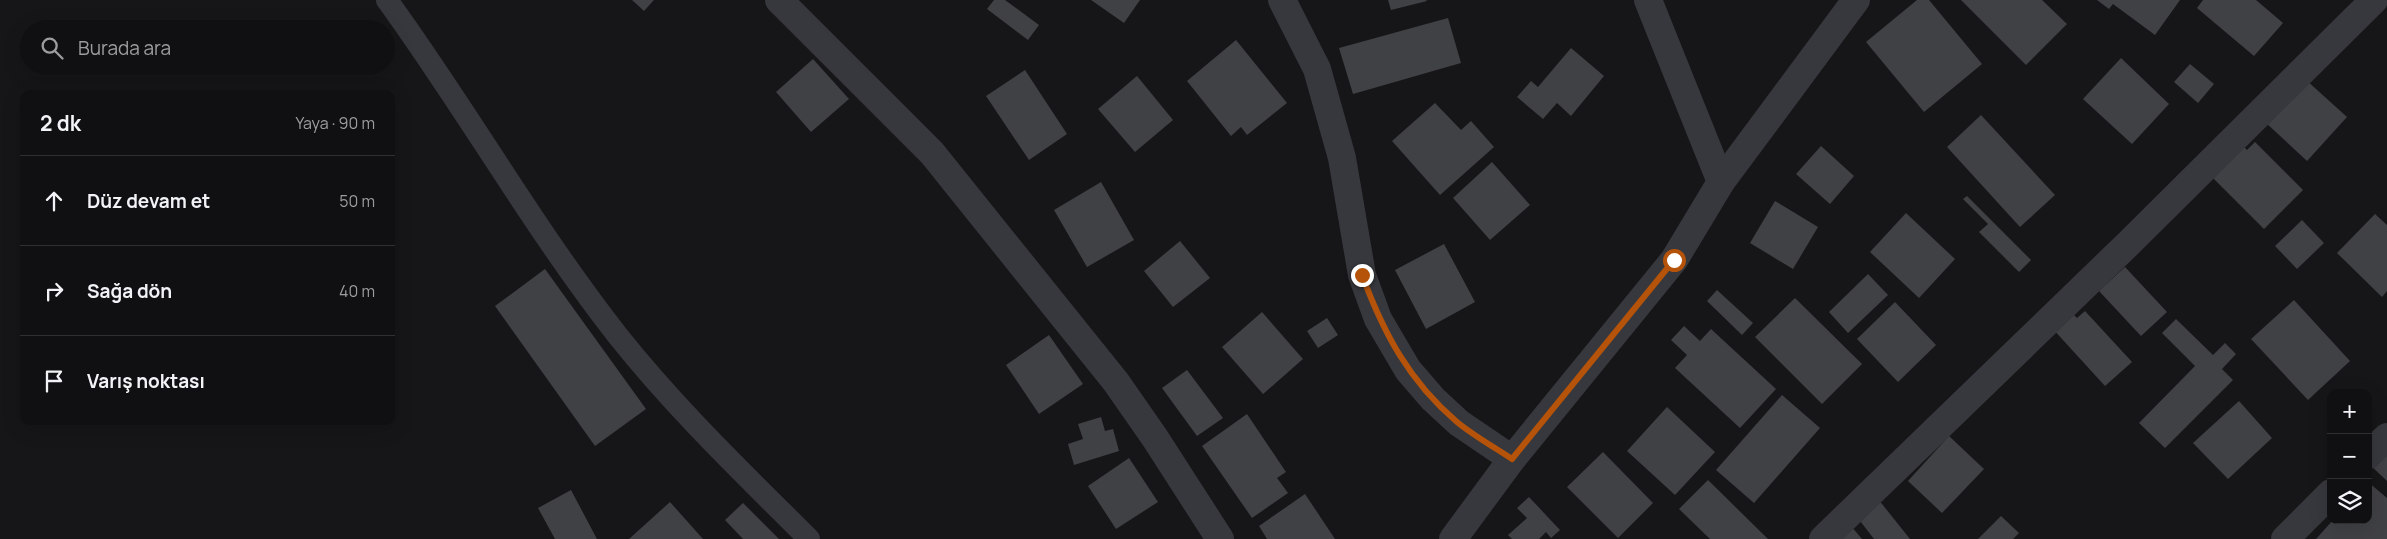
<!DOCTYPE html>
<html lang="tr">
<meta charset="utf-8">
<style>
:root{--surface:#101012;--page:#19191b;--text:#f1f3f6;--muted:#9c9d9f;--line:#303032}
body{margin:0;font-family:Manrope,sans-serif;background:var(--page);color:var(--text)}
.controls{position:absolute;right:15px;bottom:15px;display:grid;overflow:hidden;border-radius:10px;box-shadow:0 5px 20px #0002}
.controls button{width:45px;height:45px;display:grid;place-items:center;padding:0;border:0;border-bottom:1px solid var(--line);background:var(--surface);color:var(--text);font:25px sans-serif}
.stop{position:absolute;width:15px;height:15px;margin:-11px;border:4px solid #b45309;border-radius:50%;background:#fff}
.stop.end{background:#b45309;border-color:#fff;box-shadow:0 1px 5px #0008}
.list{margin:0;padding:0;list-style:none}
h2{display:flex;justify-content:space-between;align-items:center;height:65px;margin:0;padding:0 20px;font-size:21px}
h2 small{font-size:16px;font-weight:400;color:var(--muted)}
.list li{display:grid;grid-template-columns:32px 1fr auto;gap:15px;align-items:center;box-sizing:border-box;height:90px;padding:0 20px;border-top:1px solid var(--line)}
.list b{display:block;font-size:19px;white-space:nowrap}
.list em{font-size:16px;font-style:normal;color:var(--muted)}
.icon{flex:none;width:28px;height:28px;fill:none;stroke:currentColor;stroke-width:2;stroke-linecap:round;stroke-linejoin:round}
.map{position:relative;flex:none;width:2387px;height:539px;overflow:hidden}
.search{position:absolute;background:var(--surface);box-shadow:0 5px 20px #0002;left:20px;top:20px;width:375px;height:55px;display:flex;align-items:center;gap:12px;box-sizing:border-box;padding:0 18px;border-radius:28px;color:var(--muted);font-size:19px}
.panel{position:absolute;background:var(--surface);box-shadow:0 5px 20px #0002;left:20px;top:90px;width:375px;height:335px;border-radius:10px}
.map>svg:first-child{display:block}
.building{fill:#404145}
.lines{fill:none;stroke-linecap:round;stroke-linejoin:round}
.service{stroke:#37383d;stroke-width:22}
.minor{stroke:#37383d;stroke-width:28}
.route{stroke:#b45309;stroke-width:6}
</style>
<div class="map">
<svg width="2387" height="539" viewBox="0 0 2387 539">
<rect width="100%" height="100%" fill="#161618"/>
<g class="building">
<path d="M632,0H654L644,11Z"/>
<path d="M994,0H1005L1039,25L1028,40L987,9Z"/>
<path d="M1091,0H1140L1124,23Z"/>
<path d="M1388,0H1426L1427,1L1391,10Z"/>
<path d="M1917,0H1929L1982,64L1924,112L1866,42Z"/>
<path d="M1961,0H2042L2067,24L2026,65Z"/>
<path d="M2097,0H2180L2155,35L2113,4L2109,9Z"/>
<path d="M2203,0H2256L2283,23L2254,56L2197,8Z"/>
<path d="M1448,18L1461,63L1353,94L1339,48Z"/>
<path d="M1236,40L1287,103L1247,135L1241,127L1231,136L1187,81Z"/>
<path d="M1571,48L1604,76L1571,116L1557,103L1543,119L1517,97L1531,81L1538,87Z"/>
<path d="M2121,58L2169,104L2132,144L2083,99Z"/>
<path d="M813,59L849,99L811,132L776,92Z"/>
<path d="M2190,64L2214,84L2198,103L2174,82Z"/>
<path d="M1025,70L1067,134L1029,160L986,96Z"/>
<path d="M1137,76L1173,120L1135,152L1098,109Z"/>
<path d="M2305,79L2347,117L2307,161L2265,122Z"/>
<path d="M1435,103L1461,130L1471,121L1494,147L1440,195L1392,141Z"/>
<path d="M1981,115L2055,195L2020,227L1947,147Z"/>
<path d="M2239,142L2247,150L2255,142L2303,190L2264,229L2208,173Z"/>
<path d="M1821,146L1854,176L1830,204L1796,174Z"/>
<path d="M1492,162L1530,205L1490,240L1453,198Z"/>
<path d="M1101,182L1134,240L1087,267L1054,210Z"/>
<path d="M1967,196L2031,260L2019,272L1979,232L1988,224L1963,199Z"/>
<path d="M1775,201L1818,227L1793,269L1750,243Z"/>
<path d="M1906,213L1955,259L1919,298L1870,252Z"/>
<path d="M2375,214L2387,225V291L2382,297L2337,253Z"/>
<path d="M2302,220L2324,243L2297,269L2275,246Z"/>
<path d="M1180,241L1210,278L1173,307L1144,271Z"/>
<path d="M1444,244L1475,302L1426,329L1395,270Z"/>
<path d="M2125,267L2167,312L2141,336L2099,291Z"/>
<path d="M545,269L646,409L595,446L495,306Z"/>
<path d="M1868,274L1888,295L1848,333L1829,312Z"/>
<path d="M1717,290L1753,323L1742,335L1707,301Z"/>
<path d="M1795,298L1862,364L1822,404L1755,337Z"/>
<path d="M2294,300L2350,361L2308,400L2251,339Z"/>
<path d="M1895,302L1936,345L1898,382L1857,339Z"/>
<path d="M2085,311L2132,362L2105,386L2052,328L2071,312L2077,318Z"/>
<path d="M1262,312L1303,359L1263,394L1222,347Z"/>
<path d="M1327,318L1338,335L1318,348L1307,331Z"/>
<path d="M2176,319L2213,355L2225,343L2236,354L2222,369L2233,380L2165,448L2139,423L2195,366L2162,333Z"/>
<path d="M1684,326L1700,341L1711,329L1776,389L1740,428L1675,368L1687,355L1671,340Z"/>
<path d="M1049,335L1083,384L1039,414L1006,365Z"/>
<path d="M1187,370L1223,418L1197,436L1162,388Z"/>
<path d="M1782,395L1820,428L1754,503L1716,470Z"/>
<path d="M2239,401L2272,438L2228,479L2193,443Z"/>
<path d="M1667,407L1715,452L1675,495L1627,451Z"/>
<path d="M1247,414L1286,472L1277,478L1288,493L1252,518L1202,446Z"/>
<path d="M1101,417L1105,431L1113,429L1119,451L1074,465L1068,444L1083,439L1078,424Z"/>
<path d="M1949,436L1984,469L1942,513L1908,481Z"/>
<path d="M2387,446V481L2369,464Z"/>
<path d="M1603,452L1653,503L1618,538L1567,487Z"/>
<path d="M1129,458L1158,502L1116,529L1088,486Z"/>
<path d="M1708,480L1768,539H1710L1679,509Z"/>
<path d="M2368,482L2387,498V539H2316L2333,520H2368Z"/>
<path d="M571,490L597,539H555L538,508Z"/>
<path d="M1305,494L1335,539H1267L1259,526Z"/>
<path d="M1529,497L1560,530L1551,538L1546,532L1539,539H1512L1508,535L1527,518L1517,508Z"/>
<path d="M1878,499L1910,539H1874L1857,517Z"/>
<path d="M670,502L703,539H629Z"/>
<path d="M743,503L779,539H743L725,520Z"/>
<path d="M2001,516L2019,533L2013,539H1978Z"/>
<path d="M1851,526L1862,539H1836Z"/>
</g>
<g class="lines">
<path class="service" d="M387,0C467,110 534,229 618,336C676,409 743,473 809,539"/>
<g class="minor">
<path d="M779,0L932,153L1116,382L1155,438L1220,539"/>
<path d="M1282,0L1317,69L1342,158L1362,275L1378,319L1408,370L1433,399L1459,423L1512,459"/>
<path d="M1648,0L1721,182"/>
<path d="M2368,455L2387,437"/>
<path d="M1453,539L1512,459L1674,260L1721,182L1856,0"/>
<path d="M1823,539L2128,244L2374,0"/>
<path d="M2285,539L2331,493"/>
</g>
</g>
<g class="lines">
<path class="route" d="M1362,275C1384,334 1409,381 1457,422C1474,436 1494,447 1512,459L1674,260"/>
</g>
</svg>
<div class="controls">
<button>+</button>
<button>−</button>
<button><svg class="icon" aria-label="layers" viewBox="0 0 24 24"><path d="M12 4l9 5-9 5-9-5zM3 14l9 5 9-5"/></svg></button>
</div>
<div class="stop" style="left:1674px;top:260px"></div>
<div class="stop end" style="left:1362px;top:275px"></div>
<div class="search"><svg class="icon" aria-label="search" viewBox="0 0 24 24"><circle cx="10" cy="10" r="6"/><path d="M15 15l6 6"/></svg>Burada ara</div>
<section class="panel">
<h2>2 dk<small>Yaya · 90 m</small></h2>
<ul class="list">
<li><svg class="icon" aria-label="ahead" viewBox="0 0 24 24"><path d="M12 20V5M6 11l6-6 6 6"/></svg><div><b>Düz devam et</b></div><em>50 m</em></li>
<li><svg class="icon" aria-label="right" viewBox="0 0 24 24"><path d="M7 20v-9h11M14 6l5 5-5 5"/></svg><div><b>Sağa dön</b></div><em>40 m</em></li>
<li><svg class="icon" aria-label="arrive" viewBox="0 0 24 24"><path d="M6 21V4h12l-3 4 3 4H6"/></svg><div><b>Varış noktası</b></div></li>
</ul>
</section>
</div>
